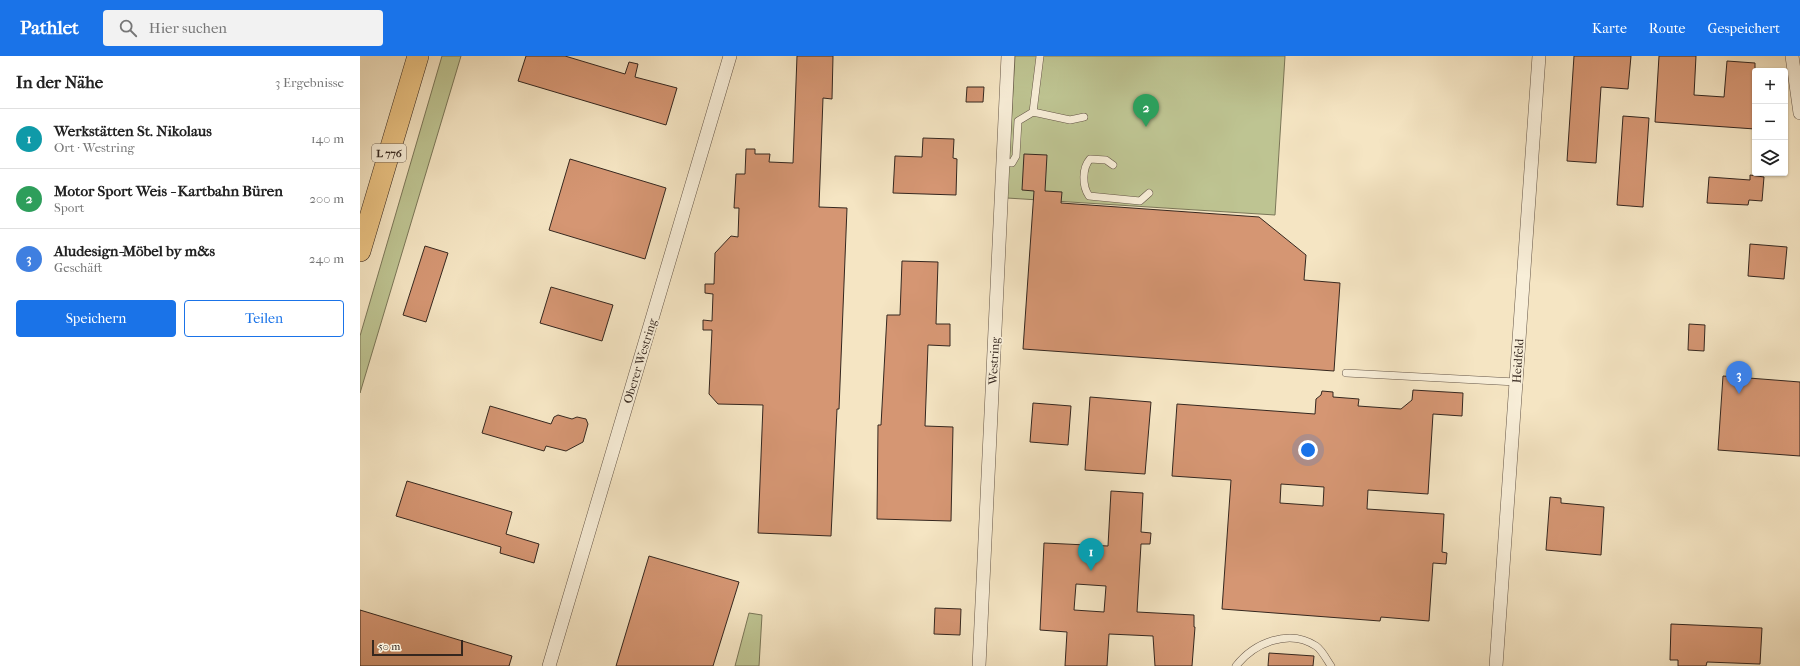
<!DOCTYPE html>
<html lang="de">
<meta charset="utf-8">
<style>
:root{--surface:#fff;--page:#f2f2f2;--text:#222;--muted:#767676;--line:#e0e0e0;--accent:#1a73e8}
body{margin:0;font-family:"IM FELL French Canon",serif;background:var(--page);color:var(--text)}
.controls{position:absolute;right:12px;top:12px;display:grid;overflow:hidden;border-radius:4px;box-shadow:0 1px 3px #0004}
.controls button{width:36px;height:36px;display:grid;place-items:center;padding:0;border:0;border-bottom:1px solid var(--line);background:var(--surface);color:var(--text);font:20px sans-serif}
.scale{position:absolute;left:12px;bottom:10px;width:91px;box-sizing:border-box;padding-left:4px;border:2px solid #35271f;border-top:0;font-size:11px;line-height:14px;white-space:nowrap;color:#35271f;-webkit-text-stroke:3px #f8eed8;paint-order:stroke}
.you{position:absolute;left:948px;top:394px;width:14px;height:14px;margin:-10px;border:3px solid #fff;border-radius:50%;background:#1a73e8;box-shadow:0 0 0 6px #1a73e833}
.badge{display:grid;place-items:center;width:26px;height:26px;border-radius:50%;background:var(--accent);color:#fff;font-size:13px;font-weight:700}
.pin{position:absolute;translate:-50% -33px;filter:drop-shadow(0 1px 2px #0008)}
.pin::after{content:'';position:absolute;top:21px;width:14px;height:12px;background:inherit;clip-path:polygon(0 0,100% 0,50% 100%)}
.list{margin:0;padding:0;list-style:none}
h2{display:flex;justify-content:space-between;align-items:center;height:52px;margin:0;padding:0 16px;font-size:17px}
h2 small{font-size:13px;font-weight:400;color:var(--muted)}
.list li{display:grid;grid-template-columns:26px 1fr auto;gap:12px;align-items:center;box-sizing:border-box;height:60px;padding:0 16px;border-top:1px solid var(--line)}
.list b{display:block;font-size:15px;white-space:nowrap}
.list p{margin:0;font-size:13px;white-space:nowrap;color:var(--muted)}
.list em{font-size:13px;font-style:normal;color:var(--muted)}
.actions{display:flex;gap:8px;padding:12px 16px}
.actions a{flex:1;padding:9px 0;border:1px solid var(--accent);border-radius:4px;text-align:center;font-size:14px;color:var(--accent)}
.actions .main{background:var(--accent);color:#fff}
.icon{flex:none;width:22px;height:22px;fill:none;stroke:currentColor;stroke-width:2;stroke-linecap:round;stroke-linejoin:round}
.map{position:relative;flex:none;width:1440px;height:610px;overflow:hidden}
header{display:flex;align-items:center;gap:24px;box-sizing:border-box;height:56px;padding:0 20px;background:var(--accent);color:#fff}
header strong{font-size:19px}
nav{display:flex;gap:22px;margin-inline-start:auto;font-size:14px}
.search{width:280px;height:36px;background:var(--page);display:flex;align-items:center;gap:10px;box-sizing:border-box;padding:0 14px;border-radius:4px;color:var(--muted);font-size:15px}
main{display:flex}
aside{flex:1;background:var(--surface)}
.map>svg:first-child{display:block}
.green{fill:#bec492;stroke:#7a7658}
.building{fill:#d59673;stroke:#35271f;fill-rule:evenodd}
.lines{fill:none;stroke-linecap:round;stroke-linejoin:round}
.service-casing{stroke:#655648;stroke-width:8}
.minor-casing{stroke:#655648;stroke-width:14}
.primary-casing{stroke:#35271f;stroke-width:22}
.service{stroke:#f8eed8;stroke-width:7}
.minor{stroke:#f8eed8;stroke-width:13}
.primary{stroke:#eac282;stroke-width:21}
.labels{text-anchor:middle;stroke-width:3.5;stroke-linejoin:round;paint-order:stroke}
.shield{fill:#f8eed8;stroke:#706356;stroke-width:1}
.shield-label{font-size:11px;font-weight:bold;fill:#35271f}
.street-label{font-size:12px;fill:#35271f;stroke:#f8eed8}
</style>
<header>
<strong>Pathlet</strong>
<div class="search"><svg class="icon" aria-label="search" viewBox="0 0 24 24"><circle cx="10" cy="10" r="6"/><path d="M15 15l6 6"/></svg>Hier suchen</div>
<nav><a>Karte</a><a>Route</a><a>Gespeichert</a></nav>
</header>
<main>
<aside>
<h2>In der Nähe<small>3 Ergebnisse</small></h2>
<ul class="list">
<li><span class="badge" style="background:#0f9aa8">1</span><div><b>Werkstätten St. Nikolaus</b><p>Ort · Westring</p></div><em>140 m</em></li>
<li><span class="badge" style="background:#2e9e5b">2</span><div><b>Motor Sport Weis - Kartbahn Büren</b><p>Sport</p></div><em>200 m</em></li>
<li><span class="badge" style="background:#3f7fe0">3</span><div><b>Aludesign-Möbel by m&amp;s</b><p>Geschäft</p></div><em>240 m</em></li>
</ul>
<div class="actions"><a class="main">Speichern</a><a>Teilen</a></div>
</aside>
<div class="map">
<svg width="1440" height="610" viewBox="0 0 1440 610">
<rect width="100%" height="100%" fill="#f5e5c3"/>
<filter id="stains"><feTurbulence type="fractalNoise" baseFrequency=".005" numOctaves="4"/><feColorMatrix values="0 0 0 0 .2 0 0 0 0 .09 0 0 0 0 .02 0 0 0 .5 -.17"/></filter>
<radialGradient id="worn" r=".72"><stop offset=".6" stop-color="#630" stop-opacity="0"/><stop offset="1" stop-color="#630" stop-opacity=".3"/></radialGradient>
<g class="green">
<path d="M82,0H101L0,337V280Z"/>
<path d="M655,0H925L915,159L647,142Z"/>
<path d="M389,557L402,559L399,610H375Z"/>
</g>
<g class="building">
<path d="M166,0H205L265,18L269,6L278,8L275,21L317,32L306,69L158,25Z"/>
<path d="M437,0H473L472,43L463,42L459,151L487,152L479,353H477L471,480L398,477L403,349L358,348L349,338L352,274H343V264L352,265L353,238L345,237V228H354L355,197L371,180L378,181L379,152H374L376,118H385L386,93H395V98H410L409,106L433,107Z"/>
<path d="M1214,0H1271L1268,33L1241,31L1236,107L1207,105Z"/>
<path d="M1299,0H1336L1334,39L1364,41L1367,5L1395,7V73L1295,66Z"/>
<path d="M607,31H624L623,46H606Z"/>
<path d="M1263,60L1289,62L1283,151L1257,149Z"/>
<path d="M563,82L594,83L593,102L597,103L596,139L533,137L535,100L562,101Z"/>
<path d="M664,98L687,99L685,135L702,136L701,147L899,161L946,199L944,224L980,227L974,315L663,293L674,135L662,134Z"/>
<path d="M210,103L306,132L285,203L189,174Z"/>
<path d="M1390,119L1404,121L1402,145L1389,144L1388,149L1347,147L1349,121L1390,124Z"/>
<path d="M1390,188L1427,191L1424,223L1388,220Z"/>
<path d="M65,190L88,197L66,266L43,259Z"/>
<path d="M542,205L578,206L576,268H590V290L568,289L565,370L593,371L591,465L517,463L518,369H521L527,259H540Z"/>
<path d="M191,231L253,249L242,285L180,267Z"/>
<path d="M1329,268L1345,269L1344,295L1328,294Z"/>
<path d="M1363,320L1440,326V400L1358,394Z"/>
<path d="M1053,334L1103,337L1102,360L1073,358L1068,438L1008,434L1007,453L1084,458L1082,496L1087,497L1086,508L1073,507L1069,565L1021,561L1020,565L862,553L871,424L812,420L817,348L955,358L956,343L961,339L962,335L973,336V341L999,343L998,350L1041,353L1052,344ZM921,428L964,431L963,450L920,447Z"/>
<path d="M730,341L791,346L785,418L725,414Z"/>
<path d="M673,347L711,350L708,389L670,386Z"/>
<path d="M130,350L191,368L194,361L198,359L212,363L217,361L226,363L228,368L223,386L206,395L186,390L184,395L122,377Z"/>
<path d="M47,425L152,456L146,478L179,488L174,507L140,497L141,491L36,460Z"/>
<path d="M751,435L783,437L781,476L791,477L790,488H781L777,556L834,559V571H835L832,610H795L793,580L749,578L747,610H705L707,576L680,574L684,487L748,490ZM716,528L746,530L744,556L714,554Z"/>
<path d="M1190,441L1201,442V447L1244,451L1241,499L1186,494Z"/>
<path d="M289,500L379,526L353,610H256Z"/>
<path d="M575,552L601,553L600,579L574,578Z"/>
<path d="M0,554L152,600L149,610H0Z"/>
<path d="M1311,568L1402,572L1400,608L1347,606L1346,610H1318V604H1310Z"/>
<path d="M909,597L954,600L953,610H908Z"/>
</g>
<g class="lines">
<defs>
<g id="service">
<path d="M673,56L680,0"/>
<path d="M644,106L652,107L656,100L658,65L673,56L710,64L724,61"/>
<path d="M753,109L746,104L730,103C722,112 722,130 729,140L780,145L789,137"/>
<path d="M986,317L1156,326"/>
<path d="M876,610C894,587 929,572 956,590C962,594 967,604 971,610"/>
</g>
<g id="minor">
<path d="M1432,0L1440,57"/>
<path d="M189,610L370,0"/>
<path d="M619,610L648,0"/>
<path d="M1136,610L1179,0"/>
</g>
<path id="primary" d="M0,195L58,0"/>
</defs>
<use href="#service" class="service-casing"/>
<use href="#minor" class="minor-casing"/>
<use href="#primary" class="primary-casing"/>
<use href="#service" class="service"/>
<use href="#minor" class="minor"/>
<use href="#primary" class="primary"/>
</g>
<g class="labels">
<rect class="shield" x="12" y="88" width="34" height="18" rx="3"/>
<g class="shield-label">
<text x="29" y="101">L 776</text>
</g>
<g class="street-label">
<text transform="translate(280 305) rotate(-73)" y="4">Oberer Westring</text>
<text transform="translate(634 305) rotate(-87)" y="4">Westring</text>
<text transform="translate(1158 305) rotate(-86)" y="4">Heidfeld</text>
</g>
</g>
<rect width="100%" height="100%" filter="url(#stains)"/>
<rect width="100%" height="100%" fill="url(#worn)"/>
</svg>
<div class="controls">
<button>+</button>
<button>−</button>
<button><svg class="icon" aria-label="layers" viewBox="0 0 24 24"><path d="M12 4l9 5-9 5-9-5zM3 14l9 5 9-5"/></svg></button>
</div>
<div class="scale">50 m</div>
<div class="you"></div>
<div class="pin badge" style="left:731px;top:515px;background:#0f9aa8">1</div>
<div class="pin badge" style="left:786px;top:71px;background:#2e9e5b">2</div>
<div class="pin badge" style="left:1379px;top:338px;background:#3f7fe0">3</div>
</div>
</main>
